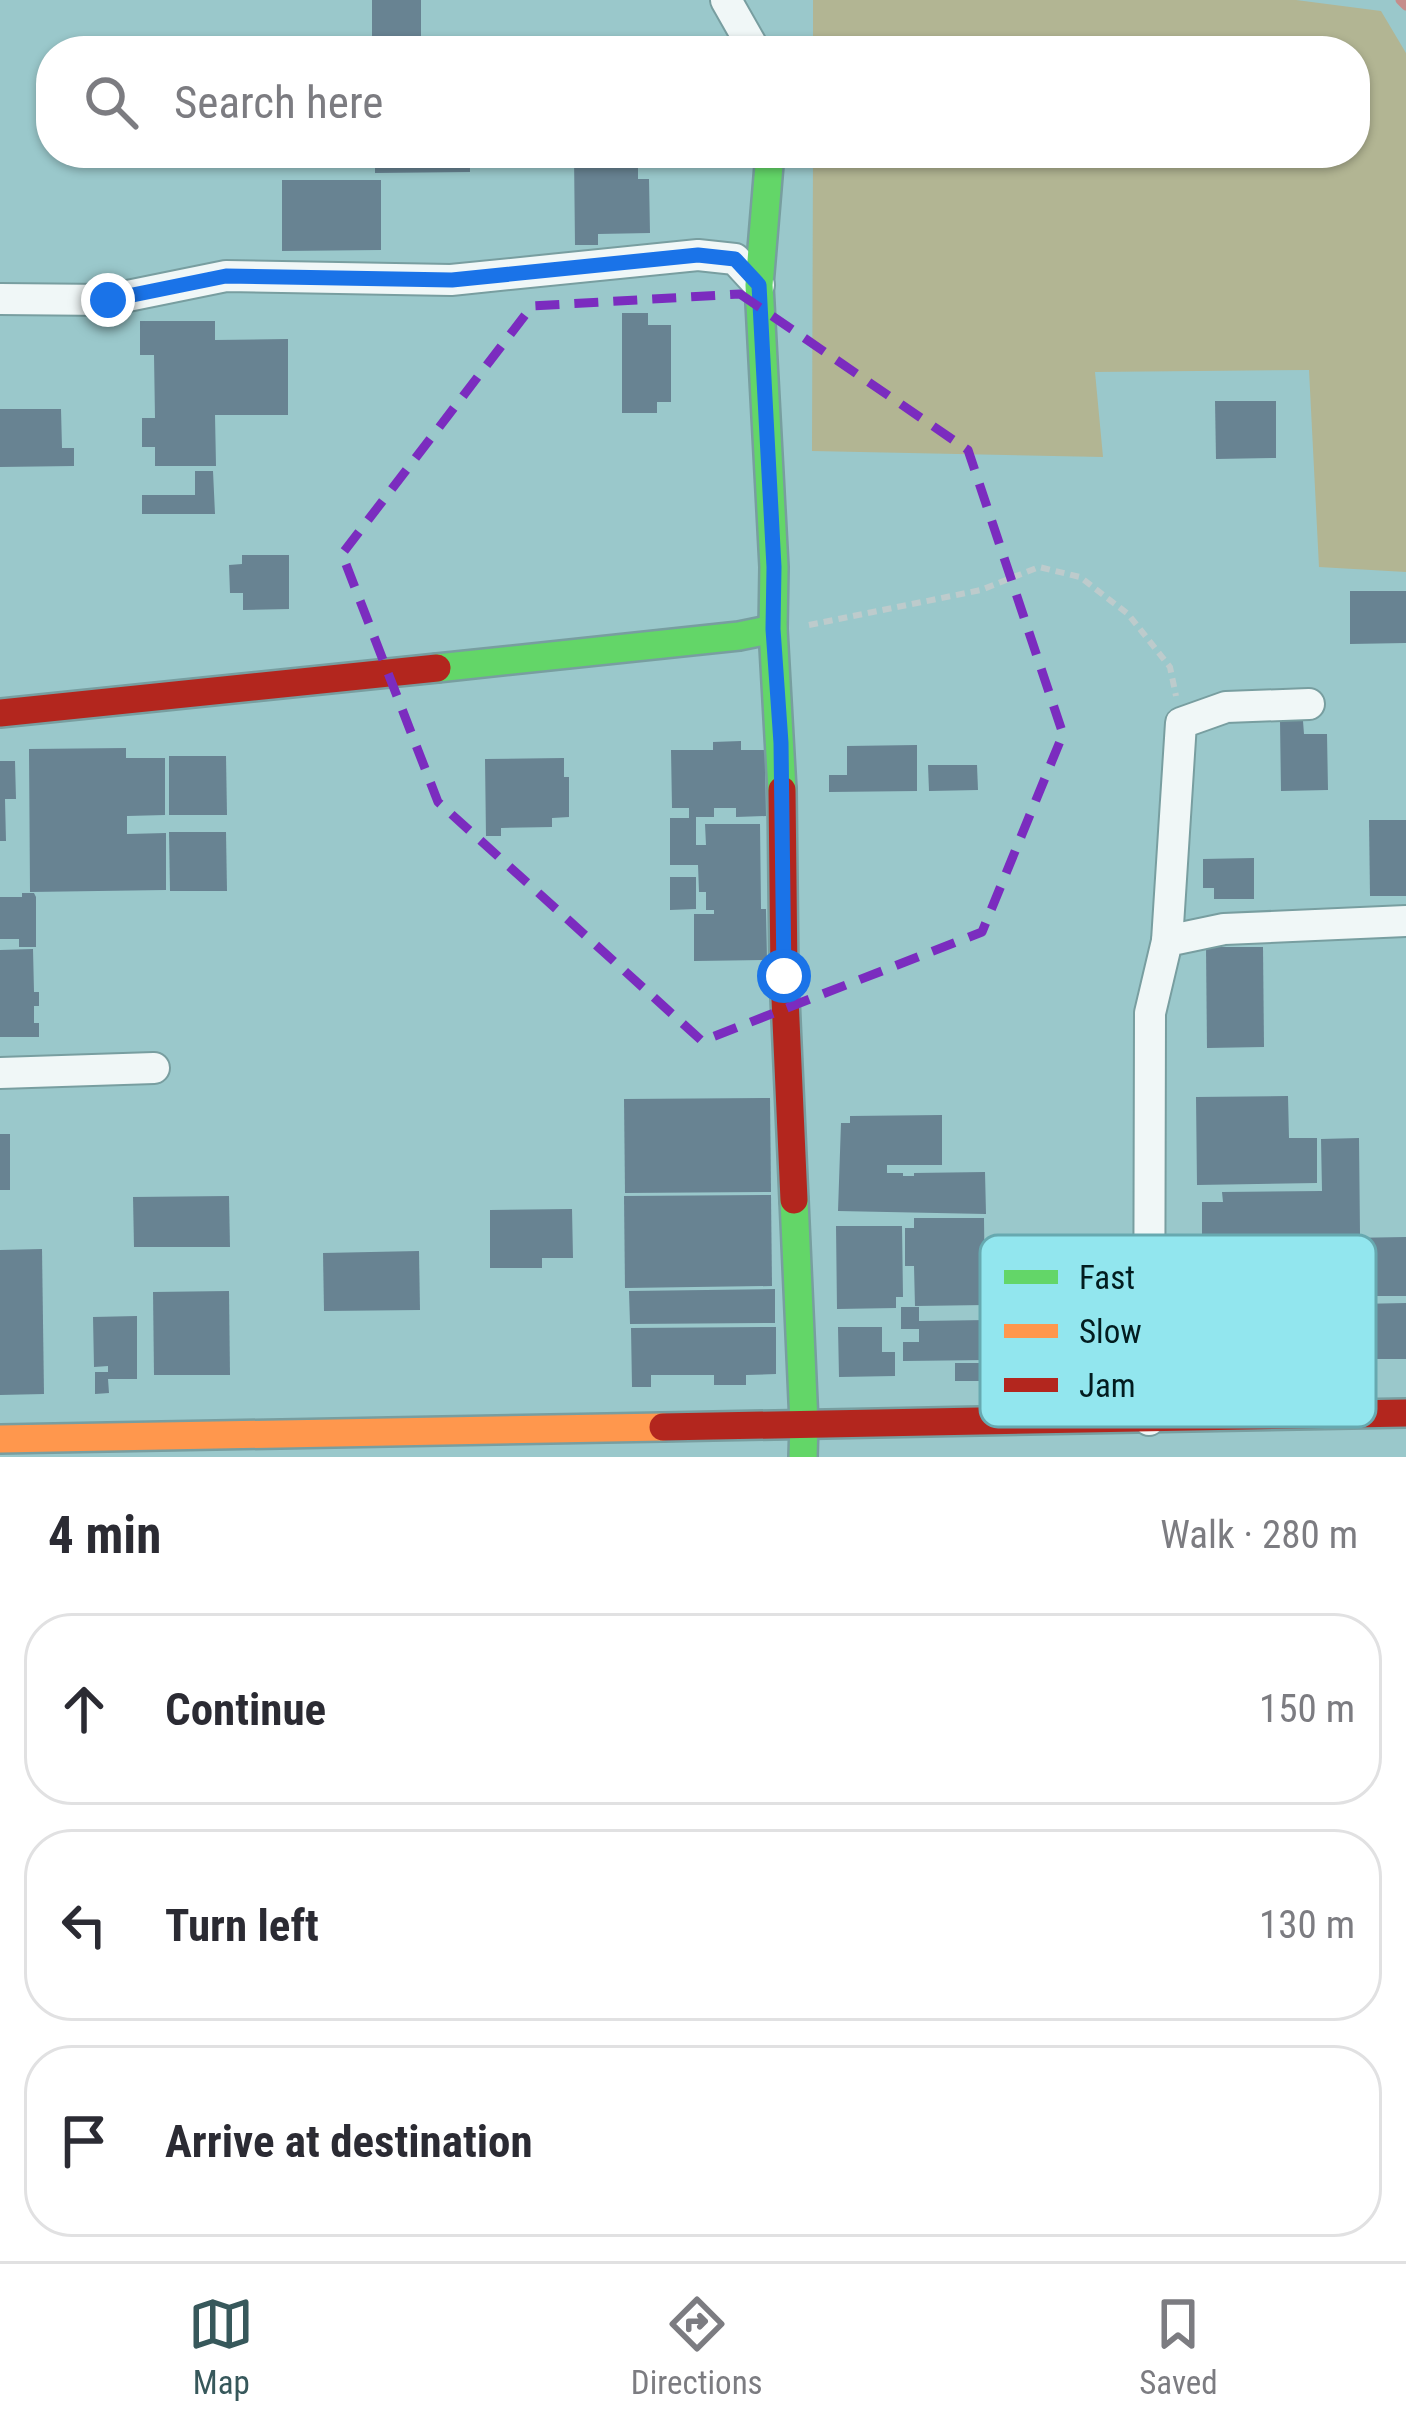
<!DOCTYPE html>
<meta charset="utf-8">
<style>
:root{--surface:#fff;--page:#f2f2f3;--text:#2b2b33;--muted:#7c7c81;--line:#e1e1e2;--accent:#37585b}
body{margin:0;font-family:"Roboto Condensed",sans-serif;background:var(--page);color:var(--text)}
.stop{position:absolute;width:36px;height:36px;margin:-27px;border:9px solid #1a73e8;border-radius:50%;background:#fff}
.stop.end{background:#1a73e8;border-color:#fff;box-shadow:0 3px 12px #0008}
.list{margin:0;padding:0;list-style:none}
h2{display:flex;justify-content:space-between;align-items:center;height:156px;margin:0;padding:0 48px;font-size:51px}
h2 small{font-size:39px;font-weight:400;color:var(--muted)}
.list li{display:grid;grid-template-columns:78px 1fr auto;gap:36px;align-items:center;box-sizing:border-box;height:192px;margin:0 24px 24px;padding:0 24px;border:3px solid var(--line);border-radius:48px}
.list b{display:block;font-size:45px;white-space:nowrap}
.list em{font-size:39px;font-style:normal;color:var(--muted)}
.icon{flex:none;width:66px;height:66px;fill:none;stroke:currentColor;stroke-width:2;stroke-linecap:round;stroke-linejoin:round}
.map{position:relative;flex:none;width:1406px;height:1457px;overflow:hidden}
.search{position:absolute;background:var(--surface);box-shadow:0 3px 9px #0004;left:36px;right:36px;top:36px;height:132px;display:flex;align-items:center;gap:30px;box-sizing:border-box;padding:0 42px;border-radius:48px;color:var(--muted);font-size:45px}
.sheet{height:804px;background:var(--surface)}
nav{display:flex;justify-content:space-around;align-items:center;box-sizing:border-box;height:168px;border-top:3px solid var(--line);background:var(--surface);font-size:33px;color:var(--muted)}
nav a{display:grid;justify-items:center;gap:6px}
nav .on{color:var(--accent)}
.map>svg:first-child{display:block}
.green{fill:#b2b593}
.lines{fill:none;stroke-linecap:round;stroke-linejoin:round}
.stream{stroke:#c58d8b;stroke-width:9}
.building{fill:#688392}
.street-casing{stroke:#789ea0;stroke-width:34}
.fast-casing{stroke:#789ea0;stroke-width:32}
.slow-casing{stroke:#789ea0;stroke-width:32}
.jam-casing{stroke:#789ea0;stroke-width:32}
.path{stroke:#bdcbcc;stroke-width:6;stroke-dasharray:9 6;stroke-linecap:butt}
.street{stroke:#f0f7f7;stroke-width:30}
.fast{stroke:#63d668;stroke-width:27}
.slow{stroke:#ff974d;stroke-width:27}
.jam{stroke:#b3261e;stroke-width:27}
.route{stroke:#1a73e8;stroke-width:15}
.marked{fill:none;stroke:#7b2cbf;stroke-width:9;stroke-dasharray:24 15;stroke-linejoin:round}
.key{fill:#92e6ee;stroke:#67a9b0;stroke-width:3}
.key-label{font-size:33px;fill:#021c1f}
</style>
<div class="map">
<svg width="1406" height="1457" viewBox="0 0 1406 1457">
<rect width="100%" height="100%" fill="#9ac8cb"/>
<path class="green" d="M813,0H1296L1381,11L1406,53V572L1319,567L1309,370L1095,372L1103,457L812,451L813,153H1355V51H813Z"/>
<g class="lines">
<path class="stream" d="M1400,0L1406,6"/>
</g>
<g class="building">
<rect x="372" y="0" width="49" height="43"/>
<rect x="281" y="44" width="92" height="7"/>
<path d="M375,153H470V172L375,173Z"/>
<path d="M574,155H638V179H649L650,233L598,234V245H575Z"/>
<path d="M282,180H381V250L282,251Z"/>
<path d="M622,313H648V325H671V402H657V413H622Z"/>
<path d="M140,321H215V340L288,339V415H215L216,466H155V447H142V418H155L154,355H140Z"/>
<path d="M1215,401H1276V458L1216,459Z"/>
<path d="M0,409H61L62,448H74V466L0,467Z"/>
<path d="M195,471H213L215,514H142V495H195Z"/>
<path d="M242,555H289V609L243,610V593H230L229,565L242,564Z"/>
<path d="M1350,591H1406V643L1350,644Z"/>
<path d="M1280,721H1303L1304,734H1327L1328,790L1281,791Z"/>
<path d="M741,741V750H765L766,816L736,817V808H714V817H696V845H706L705,824H760L761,909H766L767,960L694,961V914H714V910H706V892H699L698,865H670V818H689V808H672L671,750H713V742Z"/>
<path d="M917,745V791L829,792V775H847V746Z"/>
<path d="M126,748V758H165V815L127,816V834L166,833V890L30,892L29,749Z"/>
<path d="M169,756H226L227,815H169Z"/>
<path d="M564,758V777H569V817L552,818V827L501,828V836H486L485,759Z"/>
<path d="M0,761H15L16,799H5L6,841H0Z"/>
<path d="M928,765H977L978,790L929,791Z"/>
<path d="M1369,820H1406V896H1370Z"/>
<path d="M169,832H226L227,891H170Z"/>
<path d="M1254,858V899H1214V888H1203V859Z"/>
<path d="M670,877H696V909L670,910Z"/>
<path d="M22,893H34L36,897V947H19V939H0V897H22Z"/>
<path d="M1206,947H1263L1264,1047L1207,1048Z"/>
<path d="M33,949L34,992H39V1006H34V1023H39V1037H0V950Z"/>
<path d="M1288,1096L1289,1138H1317V1183L1197,1185L1196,1097Z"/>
<path d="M770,1098L771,1192L625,1193L624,1099Z"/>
<path d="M942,1115V1165H887V1173H903V1176H914V1173L985,1172L986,1214L838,1211L841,1123H850V1116Z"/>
<rect x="0" y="1134" width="10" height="56"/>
<path d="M1359,1138L1360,1234L1202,1236V1202H1223L1222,1192L1322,1191L1321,1139Z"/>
<path d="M771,1195L772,1286L625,1288L624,1196Z"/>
<path d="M229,1196L230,1247H134L133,1197Z"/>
<path d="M572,1209L573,1258H542V1268H490V1210Z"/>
<path d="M914,1218H984L985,1305L915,1306L914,1266H905V1228H914Z"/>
<path d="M836,1226H902L903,1297H896V1308L837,1309Z"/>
<path d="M1406,1237V1296H1349L1348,1238Z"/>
<path d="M42,1249L44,1394L0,1395V1250Z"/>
<path d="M419,1251L420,1310L324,1311L323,1253Z"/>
<path d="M775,1289V1323L630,1324L629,1291Z"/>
<path d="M229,1291L230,1375H154L153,1292Z"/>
<path d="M1406,1303V1359H1359L1358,1304Z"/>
<path d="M901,1307H919V1321L987,1320V1360L903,1361V1342H919V1329H901Z"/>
<path d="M137,1316V1379H108L109,1393L95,1394V1372H108V1366L94,1367L93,1317Z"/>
<path d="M776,1327V1374L746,1375V1385H714V1375H651V1387H632L631,1328Z"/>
<path d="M838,1327H882V1352H895V1376L839,1377Z"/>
<path d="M955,1363H986L987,1381H955Z"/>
</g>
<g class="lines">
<defs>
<g id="street">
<path d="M726,0L755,51"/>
<path d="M0,299L108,300L226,276L451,280L698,255L735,259L759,285"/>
<path d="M1167,941L1181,723L1226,707L1309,704"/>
<path d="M0,1073L154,1068"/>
<path d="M1149,1420L1150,1013L1167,941L1224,929L1406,921"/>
</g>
<g id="fast">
<path d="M770,153L759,285L774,567L773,629L782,790"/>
<path d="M437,668L739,636L773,629"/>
<path d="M794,1200L804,1423L803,1457"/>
</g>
<path id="slow" d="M0,1439L663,1427"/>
<g id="jam">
<path d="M0,713L437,668"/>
<path d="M782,790L784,976L794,1200"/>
<path d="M663,1427L1406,1413"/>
</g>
</defs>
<use href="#street" class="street-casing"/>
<use href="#fast" class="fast-casing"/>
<use href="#slow" class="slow-casing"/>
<use href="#jam" class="jam-casing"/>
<path class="path" d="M809,625L981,590L1039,567L1080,577L1128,614L1170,667L1176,696"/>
<use href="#street" class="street"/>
<use href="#fast" class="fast"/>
<use href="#slow" class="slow"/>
<use href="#jam" class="jam"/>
</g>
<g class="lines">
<path class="route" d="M108,300L226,276L452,280L698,255L735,259L759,285L774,567L773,629L781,743L784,976"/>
</g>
<path class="marked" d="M740,294L968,450L1063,734L982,932L702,1041L438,802L342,554L532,306Z"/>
<rect x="980" y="1235" width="396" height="192" rx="18" class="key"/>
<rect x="1004" y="1270" width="54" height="14" fill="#63d668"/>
<rect x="1004" y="1324" width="54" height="14" fill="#ff974d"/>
<rect x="1004" y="1378" width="54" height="14" fill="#b3261e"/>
<g class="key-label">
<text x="1079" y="1289">Fast</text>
<text x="1079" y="1343">Slow</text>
<text x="1079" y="1397">Jam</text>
</g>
</svg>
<div class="stop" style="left:784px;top:976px"></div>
<div class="stop end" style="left:108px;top:300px"></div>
<div class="search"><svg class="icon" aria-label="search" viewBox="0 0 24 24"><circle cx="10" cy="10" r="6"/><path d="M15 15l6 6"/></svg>Search here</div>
</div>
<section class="sheet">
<h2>4 min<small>Walk · 280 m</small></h2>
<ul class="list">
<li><svg class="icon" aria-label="ahead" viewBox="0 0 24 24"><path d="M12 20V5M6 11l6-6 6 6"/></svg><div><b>Continue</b></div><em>150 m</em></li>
<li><svg class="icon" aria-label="left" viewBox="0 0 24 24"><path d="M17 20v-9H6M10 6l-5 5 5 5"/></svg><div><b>Turn left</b></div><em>130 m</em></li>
<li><svg class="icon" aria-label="arrive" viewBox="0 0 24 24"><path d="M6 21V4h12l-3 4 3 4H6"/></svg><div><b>Arrive at destination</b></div></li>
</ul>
</section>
<nav>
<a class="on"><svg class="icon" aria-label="map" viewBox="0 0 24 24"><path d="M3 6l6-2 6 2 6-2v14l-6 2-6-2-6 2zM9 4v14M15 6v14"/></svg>Map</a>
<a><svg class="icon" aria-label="directions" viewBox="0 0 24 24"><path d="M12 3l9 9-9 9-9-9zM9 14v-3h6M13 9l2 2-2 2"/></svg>Directions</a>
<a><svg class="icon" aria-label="saved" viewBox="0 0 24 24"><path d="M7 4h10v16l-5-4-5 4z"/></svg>Saved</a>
</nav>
